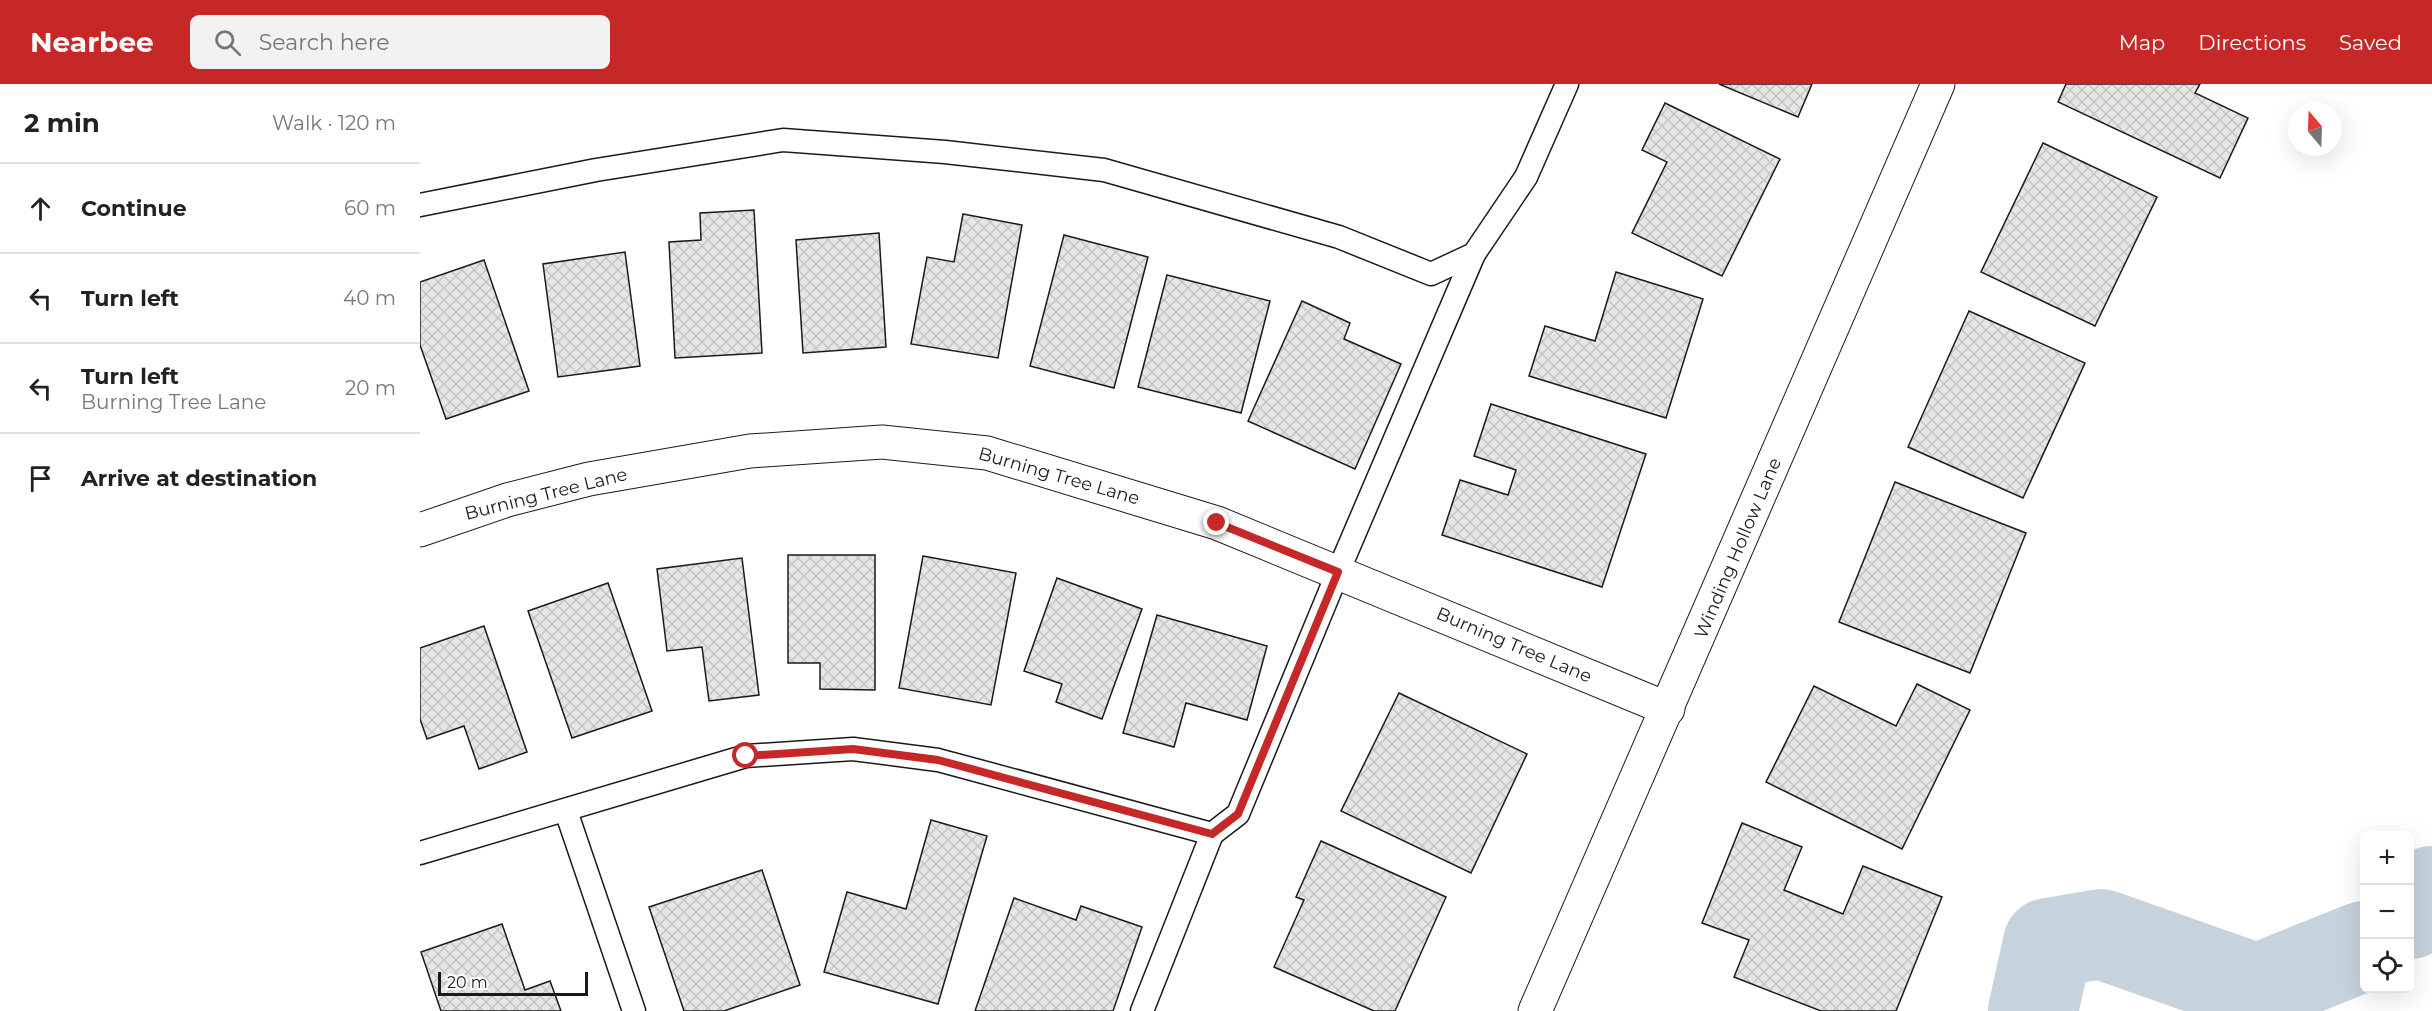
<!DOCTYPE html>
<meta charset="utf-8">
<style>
:root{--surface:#fff;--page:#f2f2f2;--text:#222;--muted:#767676;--line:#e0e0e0;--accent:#c62828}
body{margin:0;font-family:Montserrat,sans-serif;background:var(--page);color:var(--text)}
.controls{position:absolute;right:18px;bottom:18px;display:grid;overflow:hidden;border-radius:9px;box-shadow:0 6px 24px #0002}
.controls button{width:54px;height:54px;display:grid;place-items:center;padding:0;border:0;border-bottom:2px solid var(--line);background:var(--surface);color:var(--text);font:30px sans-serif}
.compass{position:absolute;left:1868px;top:18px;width:54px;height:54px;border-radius:50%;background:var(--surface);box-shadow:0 6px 24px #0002;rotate:341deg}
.scale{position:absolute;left:18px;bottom:15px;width:150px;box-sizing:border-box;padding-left:6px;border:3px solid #1a1a1a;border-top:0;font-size:16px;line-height:21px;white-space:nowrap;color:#1a1a1a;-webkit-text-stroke:4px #fff;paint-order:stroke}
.stop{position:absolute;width:18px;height:18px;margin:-14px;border:4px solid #c62828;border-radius:50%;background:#fff}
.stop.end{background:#c62828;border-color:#fff;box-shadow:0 2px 6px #0008}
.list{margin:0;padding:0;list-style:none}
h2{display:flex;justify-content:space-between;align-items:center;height:78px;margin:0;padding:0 24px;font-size:26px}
h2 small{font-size:20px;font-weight:400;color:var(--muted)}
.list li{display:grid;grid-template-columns:39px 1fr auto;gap:18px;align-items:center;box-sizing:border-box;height:90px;padding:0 24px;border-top:2px solid var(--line)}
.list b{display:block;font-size:22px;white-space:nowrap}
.list p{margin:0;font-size:20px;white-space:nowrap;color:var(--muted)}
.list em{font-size:20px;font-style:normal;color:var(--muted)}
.icon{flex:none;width:33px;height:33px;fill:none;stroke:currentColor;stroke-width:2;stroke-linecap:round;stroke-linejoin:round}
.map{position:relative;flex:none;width:2012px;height:927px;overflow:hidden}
header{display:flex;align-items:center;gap:36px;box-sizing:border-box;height:84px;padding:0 30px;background:var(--accent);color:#fff}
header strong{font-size:28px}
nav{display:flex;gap:33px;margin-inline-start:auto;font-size:21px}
.search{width:420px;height:54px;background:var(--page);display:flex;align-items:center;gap:15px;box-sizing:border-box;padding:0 21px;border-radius:9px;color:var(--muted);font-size:22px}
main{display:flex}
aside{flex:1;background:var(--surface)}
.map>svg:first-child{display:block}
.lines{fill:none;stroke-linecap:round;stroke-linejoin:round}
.river{stroke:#c6d2dc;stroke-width:90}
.building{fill:url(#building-cross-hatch);stroke:#1a1a1a;stroke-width:1.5}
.lane-casing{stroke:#1a1a1a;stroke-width:25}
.street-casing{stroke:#1a1a1a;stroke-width:35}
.lane{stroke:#fff;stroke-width:22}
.street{stroke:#fff;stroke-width:33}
.route{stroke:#c62828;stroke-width:8}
.labels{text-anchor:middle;stroke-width:4.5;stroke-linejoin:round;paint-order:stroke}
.street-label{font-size:18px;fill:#1a1a1a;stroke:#fff}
</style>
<header>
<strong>Nearbee</strong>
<div class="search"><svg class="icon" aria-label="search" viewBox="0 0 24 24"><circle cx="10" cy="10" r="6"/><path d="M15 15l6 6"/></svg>Search here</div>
<nav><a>Map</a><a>Directions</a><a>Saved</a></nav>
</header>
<main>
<aside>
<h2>2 min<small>Walk · 120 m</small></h2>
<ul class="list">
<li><svg class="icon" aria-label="ahead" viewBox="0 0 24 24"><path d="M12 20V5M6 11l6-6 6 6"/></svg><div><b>Continue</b></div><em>60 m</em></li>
<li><svg class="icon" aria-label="left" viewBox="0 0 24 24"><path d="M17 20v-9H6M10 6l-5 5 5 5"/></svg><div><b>Turn left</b></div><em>40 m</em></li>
<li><svg class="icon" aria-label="left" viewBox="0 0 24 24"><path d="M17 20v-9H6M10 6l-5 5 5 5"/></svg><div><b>Turn left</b><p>Burning Tree Lane</p></div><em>20 m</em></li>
<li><svg class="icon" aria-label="arrive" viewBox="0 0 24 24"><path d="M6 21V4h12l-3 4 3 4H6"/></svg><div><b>Arrive at destination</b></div></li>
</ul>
</aside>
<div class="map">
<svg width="2012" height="927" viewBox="0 0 2012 927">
<defs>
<pattern id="building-cross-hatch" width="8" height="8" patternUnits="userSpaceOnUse" patternTransform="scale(1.5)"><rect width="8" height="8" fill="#e6e6e6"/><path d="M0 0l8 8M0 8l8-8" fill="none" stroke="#c5c5c5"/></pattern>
</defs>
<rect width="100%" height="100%" fill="#fff"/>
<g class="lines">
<g class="river">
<path d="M1990,830L2012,807"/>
<path d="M1613,927L1628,859L1681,850L1837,905L1944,862"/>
</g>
</g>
<g class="building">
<path d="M1299,0H1392L1378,33Z"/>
<path d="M1646,0H1780L1775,9L1828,34L1800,94L1638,18Z"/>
<path d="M1245,19L1360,75L1302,192L1212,149L1247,78L1222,66Z"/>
<path d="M1623,59L1737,113L1675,242L1561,188Z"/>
<path d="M334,126L342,269L255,274L249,158L281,156L280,129Z"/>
<path d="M543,130L602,141L578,274L491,260L507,173L534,178Z"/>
<path d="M459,149L466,263L383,269L376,156Z"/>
<path d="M644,151L728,173L694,304L610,282Z"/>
<path d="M205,168L220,282L138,293L123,180Z"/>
<path d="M64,176L109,307L26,335L0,261V198Z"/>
<path d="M1196,188L1283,215L1246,334L1109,292L1125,242L1175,257Z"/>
<path d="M747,191L850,217L821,329L718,303Z"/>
<path d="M882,217L930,239L924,255L981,280L935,385L828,337Z"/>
<path d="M1549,227L1665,279L1603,414L1488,363Z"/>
<path d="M1071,320L1226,370L1182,503L1022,451L1040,396L1088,411L1096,386L1054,372Z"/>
<path d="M1475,398L1606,449L1550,589L1419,538Z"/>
<path d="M368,471H455V606L400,605V579H368Z"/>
<path d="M503,472L596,489L571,621L479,604Z"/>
<path d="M322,474L339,611L289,617L282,563L247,567L237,485Z"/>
<path d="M637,494L722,525L682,635L636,618L642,600L604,587Z"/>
<path d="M188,499L232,627L152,654L108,527Z"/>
<path d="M737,531L847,562L827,636L766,619L754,663L703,649Z"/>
<path d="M64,542L107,668L59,685L44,642L7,655L0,635V564Z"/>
<path d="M1497,600L1550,626L1482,765L1346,698L1394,602L1476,642Z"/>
<path d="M979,609L1107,670L1051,789L921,727Z"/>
<path d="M511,736L567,752L518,920L404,888L427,808L486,825Z"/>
<path d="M1322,739L1382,763L1364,806L1423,830L1443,782L1522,813L1476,927H1401L1314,893L1329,856L1282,839Z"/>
<path d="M901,757L1026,813L975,927H954L854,883L884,816L876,813Z"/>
<path d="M342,786L380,901L304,927H264L229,823Z"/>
<path d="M594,814L656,836L661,822L722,843L693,927H555Z"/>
<path d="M82,840L105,906L130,897L141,927H21L1,868Z"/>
</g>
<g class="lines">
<defs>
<g id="lane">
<path d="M0,121L176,86L363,56L525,68L684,86L919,153L1011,190L1054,170L1106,93L1147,0"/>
<path d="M146,727L214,927"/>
<path d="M0,769L326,672L433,665L518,676L792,750L818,730L918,488L1054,170"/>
<path d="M722,927L792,750"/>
</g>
<g id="street">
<path d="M0,446L87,416L169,395L330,367L462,358L567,369L797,439L1248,625"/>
<path d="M1115,927L1518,0"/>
</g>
</defs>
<use href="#lane" class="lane-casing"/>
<use href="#street" class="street-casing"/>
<use href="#lane" class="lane"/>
<use href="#street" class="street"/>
</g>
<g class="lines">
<path class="route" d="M326,672L433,665L518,676L792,750L818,730L918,488L797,439"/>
</g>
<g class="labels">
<g class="street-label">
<text transform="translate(639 392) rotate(16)" y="6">Burning Tree Lane</text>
<text transform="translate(126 410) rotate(-14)" y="6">Burning Tree Lane</text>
<text transform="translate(1318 464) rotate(-67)" y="6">Winding Hollow Lane</text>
<text transform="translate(1094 561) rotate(23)" y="6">Burning Tree Lane</text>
</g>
</g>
</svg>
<div class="controls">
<button>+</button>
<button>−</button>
<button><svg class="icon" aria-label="locate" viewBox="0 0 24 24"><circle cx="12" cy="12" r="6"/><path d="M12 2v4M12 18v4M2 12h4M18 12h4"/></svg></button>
</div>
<svg class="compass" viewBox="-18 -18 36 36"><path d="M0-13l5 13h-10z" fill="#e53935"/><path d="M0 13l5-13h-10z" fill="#767676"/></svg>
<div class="scale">20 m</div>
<div class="stop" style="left:326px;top:672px"></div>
<div class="stop end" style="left:797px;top:439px"></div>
</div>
</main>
